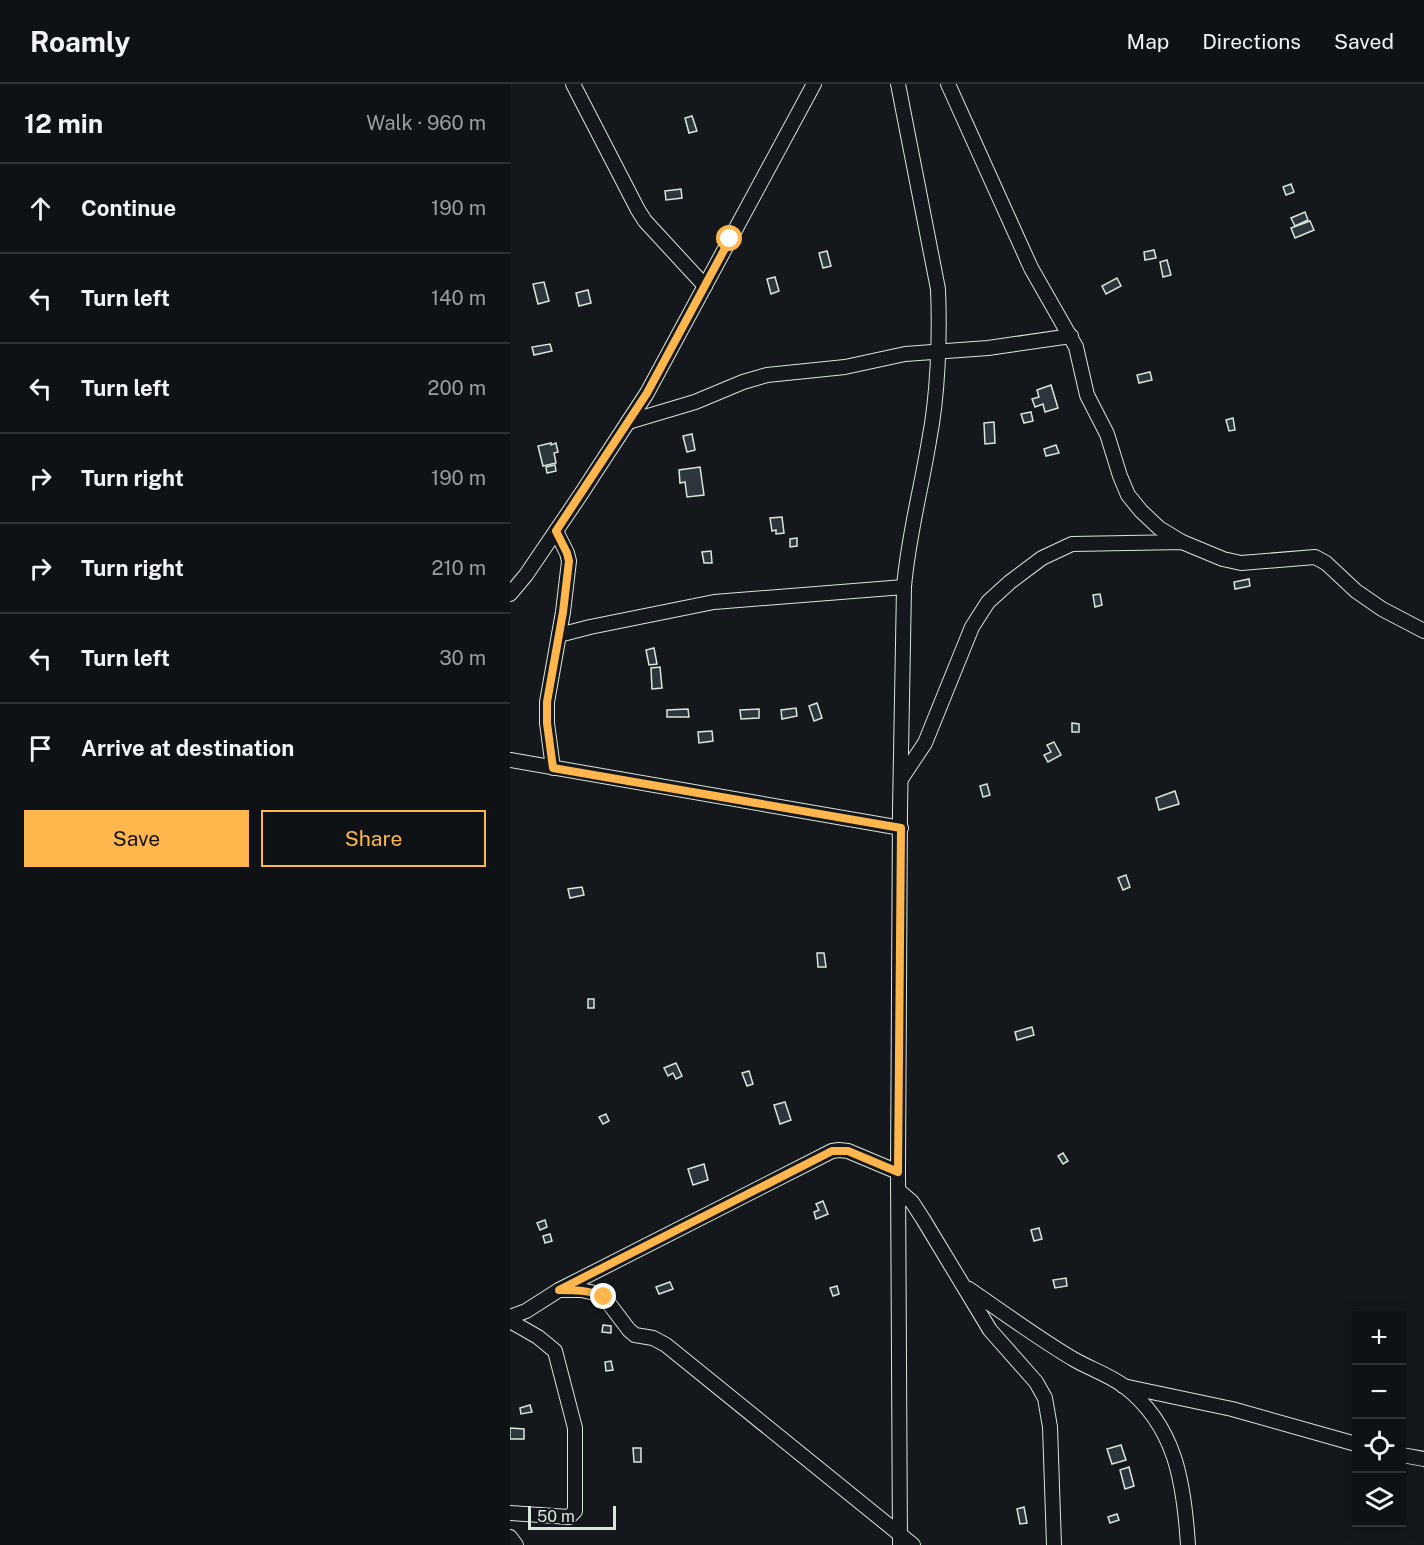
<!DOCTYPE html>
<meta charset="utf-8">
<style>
:root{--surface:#0f1215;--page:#1d2022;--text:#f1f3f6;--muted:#9b9ea0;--line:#2f3234;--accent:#ffb74d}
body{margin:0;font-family:"Public Sans",sans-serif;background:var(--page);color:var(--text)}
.controls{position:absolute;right:18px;bottom:18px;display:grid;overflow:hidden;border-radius:0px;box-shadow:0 3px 15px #0003}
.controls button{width:54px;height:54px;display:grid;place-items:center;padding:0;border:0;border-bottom:2px solid var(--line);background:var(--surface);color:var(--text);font:30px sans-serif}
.scale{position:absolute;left:18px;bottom:15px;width:88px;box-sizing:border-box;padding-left:6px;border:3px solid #d8e6dc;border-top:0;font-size:16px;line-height:21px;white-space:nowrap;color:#d8e6dc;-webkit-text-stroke:4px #14181c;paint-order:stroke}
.stop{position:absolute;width:18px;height:18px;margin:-14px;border:4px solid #ffb74d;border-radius:50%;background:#fff}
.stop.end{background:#ffb74d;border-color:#fff;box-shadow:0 2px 6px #0008}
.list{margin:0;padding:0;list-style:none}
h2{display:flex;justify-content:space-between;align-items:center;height:78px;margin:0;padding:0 24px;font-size:26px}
h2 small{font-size:20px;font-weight:400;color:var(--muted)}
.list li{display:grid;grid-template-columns:39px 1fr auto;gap:18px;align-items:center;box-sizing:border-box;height:90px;padding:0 24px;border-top:2px solid var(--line)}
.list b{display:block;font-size:22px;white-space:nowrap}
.list em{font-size:20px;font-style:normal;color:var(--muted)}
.actions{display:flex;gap:12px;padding:18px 24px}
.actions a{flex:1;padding:14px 0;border:2px solid var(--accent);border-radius:0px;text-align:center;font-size:21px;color:var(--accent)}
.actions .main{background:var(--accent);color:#111}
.icon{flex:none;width:33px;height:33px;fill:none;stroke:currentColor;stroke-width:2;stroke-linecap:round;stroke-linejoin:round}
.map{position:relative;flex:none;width:914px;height:1461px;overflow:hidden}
header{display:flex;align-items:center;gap:36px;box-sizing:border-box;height:84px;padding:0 30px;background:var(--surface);border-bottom:2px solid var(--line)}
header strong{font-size:28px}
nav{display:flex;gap:33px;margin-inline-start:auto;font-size:21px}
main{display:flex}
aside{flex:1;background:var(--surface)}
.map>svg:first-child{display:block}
.building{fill:#2c363c;stroke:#d8e6dc;stroke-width:1.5}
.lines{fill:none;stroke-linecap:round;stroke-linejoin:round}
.minor-casing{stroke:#d8e6dc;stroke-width:16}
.minor{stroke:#14181c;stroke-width:14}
.route{stroke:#ffb74d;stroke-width:8}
</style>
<header>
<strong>Roamly</strong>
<nav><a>Map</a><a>Directions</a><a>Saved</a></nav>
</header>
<main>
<aside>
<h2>12 min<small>Walk · 960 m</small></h2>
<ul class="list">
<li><svg class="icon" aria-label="ahead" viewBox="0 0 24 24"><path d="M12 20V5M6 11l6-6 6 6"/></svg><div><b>Continue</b></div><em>190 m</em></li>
<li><svg class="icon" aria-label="left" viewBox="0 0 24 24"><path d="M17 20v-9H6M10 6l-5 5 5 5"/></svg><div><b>Turn left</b></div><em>140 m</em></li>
<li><svg class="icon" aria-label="left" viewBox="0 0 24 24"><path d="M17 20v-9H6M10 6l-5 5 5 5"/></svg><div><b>Turn left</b></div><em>200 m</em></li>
<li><svg class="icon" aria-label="right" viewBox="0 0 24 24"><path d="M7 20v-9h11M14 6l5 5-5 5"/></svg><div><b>Turn right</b></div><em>190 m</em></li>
<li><svg class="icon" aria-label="right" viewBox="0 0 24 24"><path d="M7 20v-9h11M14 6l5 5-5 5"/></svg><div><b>Turn right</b></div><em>210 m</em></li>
<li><svg class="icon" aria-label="left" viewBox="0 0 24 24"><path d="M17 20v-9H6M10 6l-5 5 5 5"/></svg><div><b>Turn left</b></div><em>30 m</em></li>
<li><svg class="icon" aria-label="arrive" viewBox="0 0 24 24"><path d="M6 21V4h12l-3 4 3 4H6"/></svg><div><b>Arrive at destination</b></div></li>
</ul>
<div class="actions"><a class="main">Save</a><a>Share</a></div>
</aside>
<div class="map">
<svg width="914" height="1461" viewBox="0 0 914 1461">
<rect width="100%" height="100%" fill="#14181c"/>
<g class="building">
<path d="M182,32L187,47L179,49L175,34Z"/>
<path d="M781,100L784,108L776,111L773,103Z"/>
<path d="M171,105L172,114L156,116L155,107Z"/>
<path d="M795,128L798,136L785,142L781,134Z"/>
<path d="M800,137L804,146L785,154L781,144Z"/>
<path d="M644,166L646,174L635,176L634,168Z"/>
<path d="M317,167L321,182L313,184L309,169Z"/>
<path d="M657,176L661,191L653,193L650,178Z"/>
<path d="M265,193L269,207L261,210L257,195Z"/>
<path d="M607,194L611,202L596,210L592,202Z"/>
<path d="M34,198L39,217L28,220L23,200Z"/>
<path d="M78,206L81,219L69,222L66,209Z"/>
<path d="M40,260L42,267L24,271L22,263Z"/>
<path d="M640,288L642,296L629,299L627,291Z"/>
<path d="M541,301L548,324L535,328L533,320L525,323L522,315L529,313L527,306Z"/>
<path d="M521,328L523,337L514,339L511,330Z"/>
<path d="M723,334L725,346L719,347L716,336Z"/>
<path d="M484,338L485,359L475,360L474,339Z"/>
<path d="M182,350L185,366L177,368L173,352Z"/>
<path d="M41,359V361L46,359L48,368L44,369L46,379L33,382L28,362Z"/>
<path d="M546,361L549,369L536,372L534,365Z"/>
<path d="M45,381L46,387L37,389L36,383Z"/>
<path d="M190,383L194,411L177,413L175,398L170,399L169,386Z"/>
<path d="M272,433L274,449L266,450V446L262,447L260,434Z"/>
<path d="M287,454V462L280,463V455Z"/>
<path d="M201,467L202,479H194L192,468Z"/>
<path d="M739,495L740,502L725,505L724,498Z"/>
<path d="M590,510L592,521L585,523L583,511Z"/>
<path d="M144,564L147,580L139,581L136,566Z"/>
<path d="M150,583L152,604L142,605L141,584Z"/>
<path d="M307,619L312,634L304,637L299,622Z"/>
<path d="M286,624L287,632L272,635L271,626Z"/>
<path d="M178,625L179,633H157V626Z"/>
<path d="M249,625V634L231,635L230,626Z"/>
<path d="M562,639L569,640V648H562Z"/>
<path d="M202,647L203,657L189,659L188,648Z"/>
<path d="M544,658L551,671L538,678L534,671L541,668L537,661Z"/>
<path d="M477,700L480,711L473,713L470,702Z"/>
<path d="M665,707L669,720L649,726L646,714Z"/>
<path d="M616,791L620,803L613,806L608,794Z"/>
<path d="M72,803L74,811L60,814L58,805Z"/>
<path d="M307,869H314L316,883H308Z"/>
<rect x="78" y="915" width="6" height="9"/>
<path d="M522,943L524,951L507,956L505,948Z"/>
<path d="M166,979L172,992L166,995L163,989L158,992L154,984Z"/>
<path d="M239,987L243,1000L237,1002L232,989Z"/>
<path d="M275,1018L281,1036L270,1040L264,1021Z"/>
<path d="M96,1030L99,1037L93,1040L89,1033Z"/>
<path d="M553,1069L558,1077L553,1080L548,1072Z"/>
<path d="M194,1080L198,1096L183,1101L178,1085Z"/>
<path d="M313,1117L318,1130L306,1135L304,1128L309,1126L306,1120Z"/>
<path d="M35,1136L37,1143L30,1146L27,1139Z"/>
<path d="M529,1144L532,1155L524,1157L521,1146Z"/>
<path d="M40,1150L42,1157L35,1159L33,1152Z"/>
<path d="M556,1194L557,1202L545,1204L543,1196Z"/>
<path d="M160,1198L163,1205L149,1210L146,1203Z"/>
<path d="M327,1202L329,1210L323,1212L320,1204Z"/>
<path d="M93,1241L101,1242V1249L92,1248Z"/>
<path d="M101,1277L103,1286L96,1287L95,1278Z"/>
<path d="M20,1321L22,1328L11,1330L10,1324Z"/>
<path d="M0,1344L14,1345V1355H0Z"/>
<path d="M611,1361L616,1376L602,1380L597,1365Z"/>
<path d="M123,1364H131V1378H124Z"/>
<path d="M619,1383L624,1402L615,1405L610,1386Z"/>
<path d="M514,1423L517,1439L510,1440L507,1425Z"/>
<path d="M607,1430L609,1436L600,1439L598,1433Z"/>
</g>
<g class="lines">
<defs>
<g id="minor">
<path d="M63,0L128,126L135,137L195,202"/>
<path d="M388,0L428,205C430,252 428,311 419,357C411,406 398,454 394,503L390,726L388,1088L390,1461"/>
<path d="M438,0L521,184L566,263L577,311L597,350L610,392L618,411L631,427L649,444L672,458"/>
<path d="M118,338L185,318L233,298L257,291L335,283L395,270L478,264L561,252"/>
<path d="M0,510L16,491L69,413L137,309L304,0"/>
<path d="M49,551L80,543L204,518L394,503"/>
<path d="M0,676L391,744"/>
<path d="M43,684L37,639V618L53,528L59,477L57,469L46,447"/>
<path d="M391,695L415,659L462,543L478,518L500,498L532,474L562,460L672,458L713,475L731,479L805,473L816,479L846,507L872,525L914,547"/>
<path d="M388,1106L402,1118L413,1135L480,1246L526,1298L535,1314L540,1343L544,1461"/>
<path d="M459,1205C494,1229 529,1255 565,1276C581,1285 599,1291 614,1302C666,1342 674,1399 678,1461"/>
<path d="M49,1206H71L85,1209L94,1213L119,1246L125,1251L143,1254L156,1261L403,1461"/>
<path d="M0,1233L16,1227L49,1206L322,1067L329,1066L338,1067L388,1088"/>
<path d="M0,1237L28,1253L45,1267L65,1344V1427L59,1433L0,1429"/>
<path d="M613,1302L722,1325L846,1360"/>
<path d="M892,1371L914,1375"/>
<path d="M0,1453L6,1461"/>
</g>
</defs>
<use href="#minor" class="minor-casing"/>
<use href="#minor" class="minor"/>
</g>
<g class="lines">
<path class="route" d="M94,1213C79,1206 65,1206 49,1206L322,1067H338L388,1088L391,744L43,684L37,639V618L53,528L59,477L57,469L46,447L137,309L220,155"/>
</g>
</svg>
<div class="controls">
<button>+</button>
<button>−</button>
<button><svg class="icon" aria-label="locate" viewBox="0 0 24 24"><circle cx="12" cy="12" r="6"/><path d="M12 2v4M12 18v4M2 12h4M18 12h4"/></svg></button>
<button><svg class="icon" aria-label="layers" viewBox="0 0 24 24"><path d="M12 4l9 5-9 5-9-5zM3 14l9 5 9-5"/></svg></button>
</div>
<div class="scale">50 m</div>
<div class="stop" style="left:220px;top:155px"></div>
<div class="stop end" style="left:94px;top:1213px"></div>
</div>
</main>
